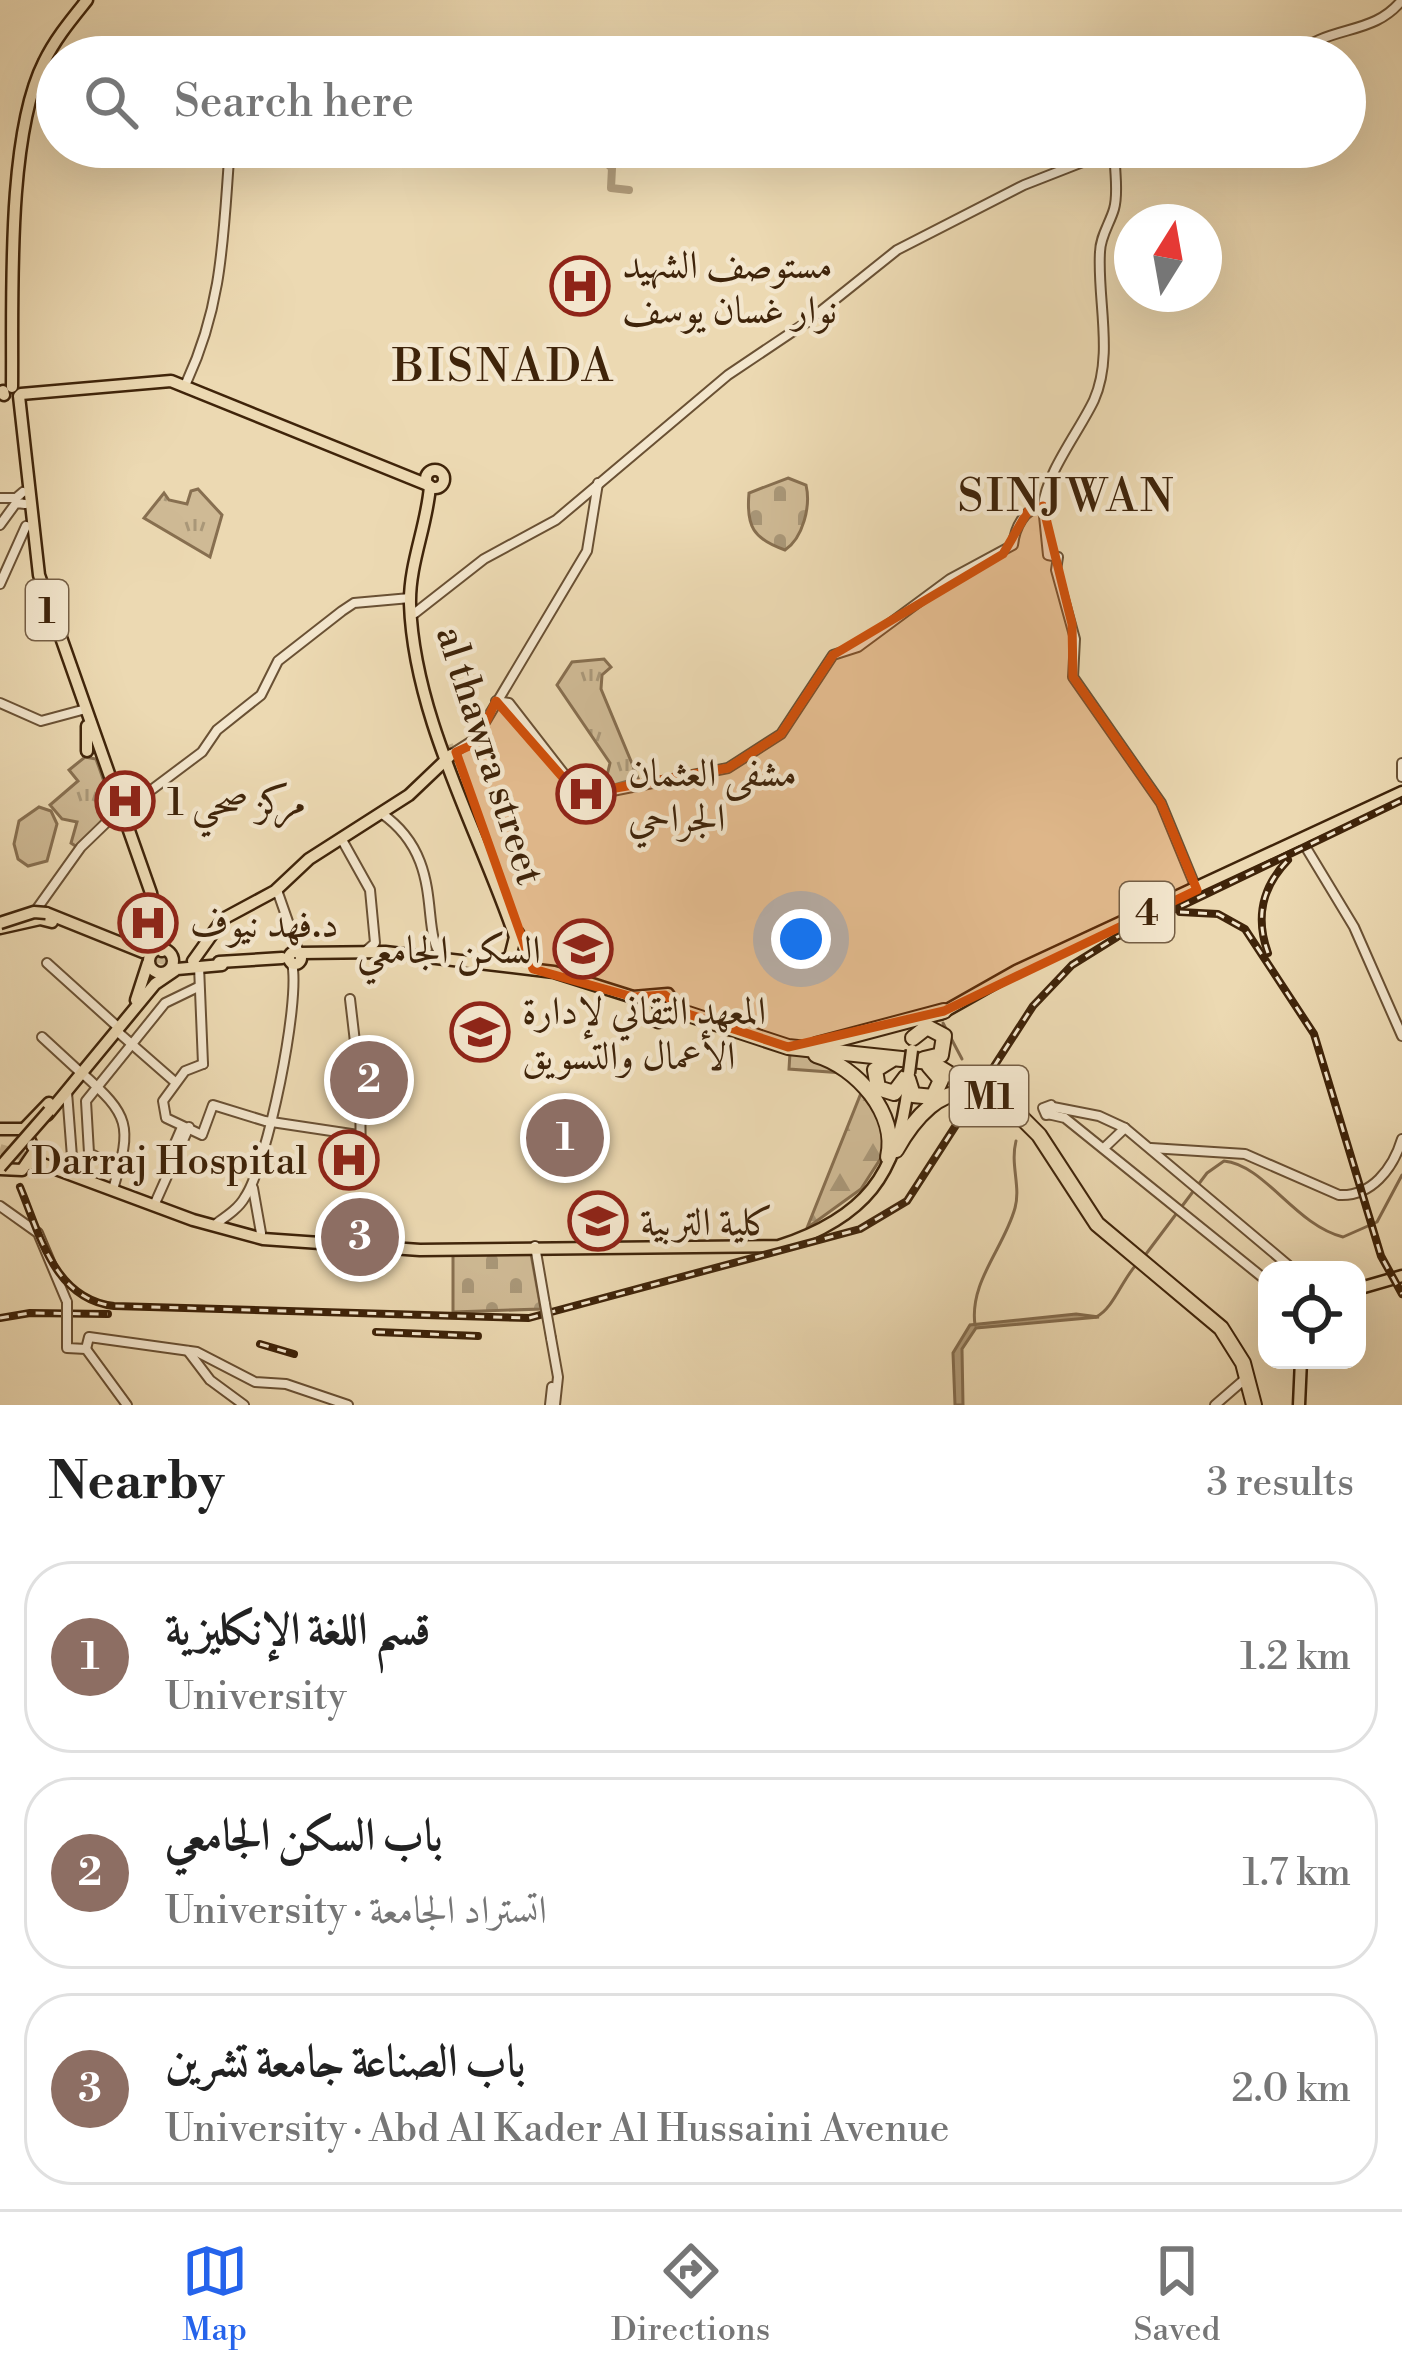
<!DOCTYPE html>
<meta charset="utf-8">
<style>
:root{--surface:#fff;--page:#f2f2f2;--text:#222;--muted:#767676;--line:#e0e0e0;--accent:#2563eb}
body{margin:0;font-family:"Libre Bodoni",Amiri,serif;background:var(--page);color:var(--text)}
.controls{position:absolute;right:36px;bottom:36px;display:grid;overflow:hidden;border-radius:24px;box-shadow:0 12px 48px #0002}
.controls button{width:108px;height:108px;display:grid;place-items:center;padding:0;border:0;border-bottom:3px solid var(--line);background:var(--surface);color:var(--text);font:60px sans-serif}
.compass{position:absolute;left:1114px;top:204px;width:108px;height:108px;border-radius:50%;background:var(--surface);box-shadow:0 12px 48px #0002;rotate:11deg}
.you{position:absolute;left:801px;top:939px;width:42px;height:42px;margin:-30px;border:9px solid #fff;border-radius:50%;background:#1a73e8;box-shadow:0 0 0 18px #1a73e833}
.badge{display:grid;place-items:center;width:78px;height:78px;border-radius:50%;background:var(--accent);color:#fff;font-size:39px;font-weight:700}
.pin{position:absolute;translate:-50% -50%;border:6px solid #fff;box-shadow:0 3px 12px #0006}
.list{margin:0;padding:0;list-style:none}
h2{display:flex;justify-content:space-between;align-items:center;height:156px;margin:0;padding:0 48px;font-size:51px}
h2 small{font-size:39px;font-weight:400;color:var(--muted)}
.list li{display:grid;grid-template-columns:78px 1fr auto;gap:36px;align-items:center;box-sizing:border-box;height:192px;margin:0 24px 24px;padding:0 24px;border:3px solid var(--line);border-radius:48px}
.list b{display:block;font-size:45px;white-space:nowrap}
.list p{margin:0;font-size:39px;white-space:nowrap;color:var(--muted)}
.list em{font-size:39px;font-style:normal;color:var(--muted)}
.icon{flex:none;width:66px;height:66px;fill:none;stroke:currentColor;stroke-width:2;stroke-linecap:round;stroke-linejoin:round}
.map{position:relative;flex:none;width:1402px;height:1405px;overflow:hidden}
.search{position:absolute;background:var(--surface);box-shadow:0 12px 48px #0002;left:36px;right:36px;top:36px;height:132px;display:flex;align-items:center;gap:30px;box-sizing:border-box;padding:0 42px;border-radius:66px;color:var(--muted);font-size:45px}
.sheet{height:804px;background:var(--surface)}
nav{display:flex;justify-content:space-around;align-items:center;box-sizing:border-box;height:168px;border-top:3px solid var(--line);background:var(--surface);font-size:33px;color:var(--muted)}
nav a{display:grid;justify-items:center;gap:6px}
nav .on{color:var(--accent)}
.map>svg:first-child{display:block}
.grass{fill:url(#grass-tufts);stroke:#876f50;stroke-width:3}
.forest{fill:url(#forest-firs);stroke:#876f50;stroke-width:3}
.cemetery{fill:url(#cemetery-stones);stroke:#876f50;stroke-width:3}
.garden{fill:#cfba95;stroke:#876f50;stroke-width:3}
.water{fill:#b19b79;stroke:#836b4d;stroke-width:3}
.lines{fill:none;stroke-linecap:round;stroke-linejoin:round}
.stream{stroke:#836b4d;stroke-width:3}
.river{stroke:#b19b79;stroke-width:8}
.major-tunnel{stroke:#c9b590;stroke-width:10;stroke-dasharray:10 5;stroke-linecap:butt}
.minor-casing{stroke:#6a5134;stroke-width:12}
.major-casing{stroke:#3f240a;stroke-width:15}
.highway-casing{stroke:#3f240a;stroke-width:18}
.minor{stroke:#f3e6cd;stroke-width:8}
.major{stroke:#ecd9b2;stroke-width:10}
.highway{stroke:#ecd9b2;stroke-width:14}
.rail-casing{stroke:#3f240a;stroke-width:8}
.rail{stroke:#f3e6cd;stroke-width:3;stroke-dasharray:9;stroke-linecap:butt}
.minor-bridge-casing{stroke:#6a5134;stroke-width:12;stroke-linecap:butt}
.major-bridge-casing{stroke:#3f240a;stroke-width:15;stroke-linecap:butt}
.minor-bridge{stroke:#f3e6cd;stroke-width:8}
.major-bridge{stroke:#ecd9b2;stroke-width:10}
.marked{fill:#cf510c;fill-opacity:0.2;stroke:#cf510c;stroke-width:9;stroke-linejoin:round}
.labels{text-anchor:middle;stroke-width:9;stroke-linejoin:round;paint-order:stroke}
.shield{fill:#f3e6cd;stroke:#755e44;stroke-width:3}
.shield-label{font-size:36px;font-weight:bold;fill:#3f240a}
.poi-label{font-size:39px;fill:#3f240a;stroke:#f3e6cd;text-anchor:start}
.street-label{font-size:39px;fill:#3f240a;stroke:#f3e6cd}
.quarter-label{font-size:45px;letter-spacing:3px;fill:#3f240a;stroke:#f3e6cd}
</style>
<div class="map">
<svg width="1402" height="1405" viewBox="0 0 1402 1405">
<defs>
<pattern id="grass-tufts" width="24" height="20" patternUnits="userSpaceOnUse" patternTransform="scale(3)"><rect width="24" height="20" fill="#cfba95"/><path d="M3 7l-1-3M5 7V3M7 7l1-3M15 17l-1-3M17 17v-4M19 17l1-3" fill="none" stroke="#a99778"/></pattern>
<pattern id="forest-firs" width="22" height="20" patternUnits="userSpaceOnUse" patternTransform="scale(3)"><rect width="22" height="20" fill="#cfba95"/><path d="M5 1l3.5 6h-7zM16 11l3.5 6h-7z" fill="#a99778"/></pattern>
<pattern id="cemetery-stones" width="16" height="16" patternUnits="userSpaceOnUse" patternTransform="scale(3)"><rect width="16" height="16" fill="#cfba95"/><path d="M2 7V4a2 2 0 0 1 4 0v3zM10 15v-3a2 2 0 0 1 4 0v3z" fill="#a99778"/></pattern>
</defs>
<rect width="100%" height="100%" fill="#ecd9b2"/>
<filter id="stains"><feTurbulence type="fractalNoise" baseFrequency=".00167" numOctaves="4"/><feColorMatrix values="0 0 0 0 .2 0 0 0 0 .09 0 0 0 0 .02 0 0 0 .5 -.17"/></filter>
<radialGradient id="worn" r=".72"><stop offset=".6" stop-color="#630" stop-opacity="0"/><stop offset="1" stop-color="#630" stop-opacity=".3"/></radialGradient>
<g class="grass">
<path d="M198,489L222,515L210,557L144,518L164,493L169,500L187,504L191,491Z"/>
<path d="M604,659L611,667L602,675L601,689L638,778L604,788L610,763L557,685L572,662Z"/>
<path d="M85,757L96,759C113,807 117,809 77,847L71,843L77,822L62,819L50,805L78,781L69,770Z"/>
</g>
<path class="forest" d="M790,1053C846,1061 873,1095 888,1147L861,1189L807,1228L861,1093L843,1073L789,1069Z"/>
<g class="cemetery">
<path d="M788,478L806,485C811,506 803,538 785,550C753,539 746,526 749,493Z"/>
<path d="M453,1254H531L541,1309L453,1312Z"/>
</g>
<path class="garden" d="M39,807L51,811L57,824L47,861L28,866L18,859L14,844L19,821Z"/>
<path class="water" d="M1076,1314L1099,1317L976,1328L962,1349L963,1405H955L953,1353L970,1325Z"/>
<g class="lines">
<g class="stream">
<path d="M943,1023L962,1059"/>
<path d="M1143,1258L1207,1173L1224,1161C1265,1165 1295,1225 1343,1237L1377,1222L1402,1175"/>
<path d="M1096,1317C1113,1309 1122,1280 1136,1265"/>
<path d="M975,1325C969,1282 1004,1248 1015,1208C1021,1186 1010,1165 1016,1141"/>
</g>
<path class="river" d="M574,150L597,154L612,168L611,188L629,190"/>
<g class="major-tunnel">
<path d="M448,745L456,768"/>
<path d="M142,954L177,963"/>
<path d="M282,960L309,958"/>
<path d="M0,1149L37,1160"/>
</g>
<defs>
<g id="minor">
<path d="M1291,57C1332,23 1372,37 1402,0"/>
<path d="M187,381C224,301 223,232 230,147"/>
<path d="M0,498H16L23,492"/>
<path d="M1043,506L1048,555L1058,557L1056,570L1075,639L1073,677L1161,803L1196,888"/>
<path d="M0,525L16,503L25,504"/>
<path d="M0,584L26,526"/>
<path d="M415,613L484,559L556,520L728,375L807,322L897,250L1024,185L1093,158L1148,147"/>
<path d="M496,701L509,703L582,797L503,703"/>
<path d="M0,703L41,721L82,710"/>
<path d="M453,753L475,739L587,551L598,483"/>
<path d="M1402,763V777"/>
<path d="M582,797L728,768L781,734L833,655L858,647L950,579L1013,545C1015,528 1024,508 1043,506C1046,473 1080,430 1094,400C1114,355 1097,299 1100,252C1100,237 1110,223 1114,209C1119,192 1114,171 1115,154"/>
<path d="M122,812L202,752L217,730L261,695L278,661L342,611L354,603L410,598"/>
<path d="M381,813C449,860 417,934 444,958"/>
<path d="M341,838L370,890L375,943L367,950"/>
<path d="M1302,841L1354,927L1402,1036"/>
<path d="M277,890L299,953"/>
<path d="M36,910L81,847L111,818"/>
<path d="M47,963L119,1028"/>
<path d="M199,966L203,1064"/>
<path d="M350,999L360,1085L361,1170"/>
<path d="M119,1033L175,1082"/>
<path d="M42,1037L80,1072"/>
<path d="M203,1064L185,1071L163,1101L166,1118L202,1135L213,1105L265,1121L358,1135"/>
<path d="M82,1073C130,1116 132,1125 114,1186"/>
<path d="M67,1092L72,1157L85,1175"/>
<path d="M1051,1105L1053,1114L1046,1115L1043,1108Z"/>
<path d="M1053,1107L1099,1116L1125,1128L1294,1270"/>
<path d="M1052,1115L1065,1118L1267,1281"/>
<path d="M1104,1148L1125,1128"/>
<path d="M1151,1148L1245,1154L1339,1195C1371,1197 1393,1169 1402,1139"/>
<path d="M169,1157L182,1127"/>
<path d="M119,1168L89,1153L86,1101L165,1003L198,987"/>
<path d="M253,1188L261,1233"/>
<path d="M156,1201L189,1127"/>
<path d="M0,1206L38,1233L67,1302"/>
<path d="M217,1223C227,1216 239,1208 245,1197C267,1165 301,1001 292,963"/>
<path d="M535,1246L545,1304"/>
<path d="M67,1320V1348L86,1349L127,1405"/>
<path d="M551,1338L558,1377L555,1405"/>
<path d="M86,1349L89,1337L197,1352L255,1382L286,1384L348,1405"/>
<path d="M188,1351L210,1380L244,1405"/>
<path d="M550,1405L552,1387"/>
<path d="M1215,1405L1245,1379"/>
</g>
<g id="major">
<path d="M12,387C13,302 6,137 44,62C55,39 71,20 87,0"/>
<path d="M3,391L4,395"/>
<path d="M21,394L171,381L428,485"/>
<path d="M19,396L39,575L151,893L162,951"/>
<circle cx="435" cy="479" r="9"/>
<path d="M430,486C427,526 409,564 410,604C414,718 479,831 515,937L510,957L494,964"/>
<path d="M87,726V751"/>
<path d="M110,819L114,802"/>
<path d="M46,913L143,952"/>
<path d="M0,928L40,919L52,922"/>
<path d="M518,933L533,969"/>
<circle cx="161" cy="961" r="12"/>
<circle cx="295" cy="958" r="6"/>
<path d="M299,953L385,952L554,972L633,997L668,994L675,1005L671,1018L658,1022L649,1018L645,1005L650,996"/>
<path d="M193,961L223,919L275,891L309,859L409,795L451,755"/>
<path d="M219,962L282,958"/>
<path d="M136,1000L148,963"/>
<path d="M940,1014L1016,971L1402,792"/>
<path d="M47,1115L155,984L177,969L222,965"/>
<path d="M0,1129H24L35,1151L22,1170L0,1169"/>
<path d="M24,1129L49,1103"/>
<path d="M30,1164L37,1162L193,1220L263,1239L420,1250L779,1246C865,1218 898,1175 908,1086"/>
<path d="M1357,1289L1402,1276"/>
<path d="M1299,1405L1301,1360"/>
</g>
<g id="highway">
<path d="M675,1005L685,1013L788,1047L930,1062L1021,1117L1039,1135L1097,1224L1221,1328L1243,1363L1254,1405"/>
<path d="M913,1038L927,1027L944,1036L941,1055L924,1059"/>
<path d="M816,1045L944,1011"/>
<path d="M816,1055C857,1067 898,1114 888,1157"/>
<path d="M891,1060L875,1070L878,1088L894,1093L906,1077"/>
<path d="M908,1079L913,1095L933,1097L941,1080L929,1066"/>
<path d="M896,1150C911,1123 944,1079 977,1098"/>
</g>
</defs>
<use href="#minor" class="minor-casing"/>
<use href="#major" class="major-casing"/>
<use href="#highway" class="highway-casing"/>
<use href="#minor" class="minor"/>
<use href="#major" class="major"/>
<use href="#highway" class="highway"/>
<defs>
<g id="rail">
<path d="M1180,912L1218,914L1245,929L1314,1034L1381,1256L1402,1294"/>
<path d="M1268,953C1255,917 1262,887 1288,860"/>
<path d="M20,1187C40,1235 54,1299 114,1306L529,1318L860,1229L907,1201L1033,1006L1072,965L1117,937L1402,800"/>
<path d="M0,1318L30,1313L108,1314"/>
<path d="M376,1332L478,1336"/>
<path d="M260,1344L294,1354"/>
</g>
</defs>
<use href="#rail" class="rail-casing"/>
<use href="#rail" class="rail"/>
<defs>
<g id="minor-bridge">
<path d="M545,1304L551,1338"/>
<path d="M67,1320V1302"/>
</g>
<g id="major-bridge">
<path d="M0,923L34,912L46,913"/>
<path d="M909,1073L912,1050"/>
<path d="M0,1167L49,1111"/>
</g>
</defs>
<use href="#minor-bridge" class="minor-bridge-casing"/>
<use href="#major-bridge" class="major-bridge-casing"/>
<use href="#minor-bridge" class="minor-bridge"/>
<use href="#major-bridge" class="major-bridge"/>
</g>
<path class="marked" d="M1043,506L1072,624L1073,677L1161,803L1197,890L944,1011L788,1047L685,1013L665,995L633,997L533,969L456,752L476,743L496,701L586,804L599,791L728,768L781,734L833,655L1003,554L1028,511Z"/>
<defs>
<symbol id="hospital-ring" viewBox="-11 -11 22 22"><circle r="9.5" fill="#f3e6cd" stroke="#8f2418" stroke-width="1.5"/><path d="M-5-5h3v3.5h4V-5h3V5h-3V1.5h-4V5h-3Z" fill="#8f2418"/></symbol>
<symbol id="university-ring" viewBox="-11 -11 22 22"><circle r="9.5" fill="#f3e6cd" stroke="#8f2418" stroke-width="1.5"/><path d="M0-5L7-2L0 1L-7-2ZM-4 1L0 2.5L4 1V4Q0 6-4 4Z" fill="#8f2418"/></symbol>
</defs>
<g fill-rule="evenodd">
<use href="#hospital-ring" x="547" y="253" width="66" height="66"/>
<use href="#hospital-ring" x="553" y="761" width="66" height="66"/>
<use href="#hospital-ring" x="92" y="768" width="66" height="66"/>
<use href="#hospital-ring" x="115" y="890" width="66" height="66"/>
<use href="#university-ring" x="550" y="916" width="66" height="66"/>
<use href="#university-ring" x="447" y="999" width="66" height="66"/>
<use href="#hospital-ring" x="316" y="1127" width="66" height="66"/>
<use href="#university-ring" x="565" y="1188" width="66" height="66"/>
</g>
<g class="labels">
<g class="shield">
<rect x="26" y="580" width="42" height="60" rx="9"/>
<rect x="1120" y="882" width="54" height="60" rx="9"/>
<rect x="950" y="1066" width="78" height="60" rx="9"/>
</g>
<g class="shield-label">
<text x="47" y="623">1</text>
<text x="1147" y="925">4</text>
<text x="989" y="1109">M1</text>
</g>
<g class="poi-label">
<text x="622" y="278">مستوصف الشهيد<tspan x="622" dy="45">نوار غسان يوسف</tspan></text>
<text x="628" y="786">مشفى العثمان<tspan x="628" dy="45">الجراحي</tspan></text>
<text x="167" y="815">مركز صحي 1</text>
<text x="190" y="937">د.فهد نيوف</text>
<text x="541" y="963" text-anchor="end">السكن الجامعي</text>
<text x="522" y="1024">المعهد التقاني لإدارة<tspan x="522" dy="45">الأعمال والتسويق</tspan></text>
<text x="307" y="1174" text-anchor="end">Darraj Hospital</text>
<text x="640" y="1235">كلية التربية</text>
</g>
<g class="street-label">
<text transform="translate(491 755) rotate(72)" y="14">al thawra street</text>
</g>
<g class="quarter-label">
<text x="504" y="381">BISNADA</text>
<text x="1067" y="511">SINJWAN</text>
</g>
</g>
<rect width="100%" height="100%" filter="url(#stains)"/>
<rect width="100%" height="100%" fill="url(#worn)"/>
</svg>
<div class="controls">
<button><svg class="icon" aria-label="locate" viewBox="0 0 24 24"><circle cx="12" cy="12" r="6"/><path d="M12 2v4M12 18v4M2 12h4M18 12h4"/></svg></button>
</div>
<svg class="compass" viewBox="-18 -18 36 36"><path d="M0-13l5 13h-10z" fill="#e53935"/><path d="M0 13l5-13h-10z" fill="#767676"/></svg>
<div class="you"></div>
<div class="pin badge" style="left:565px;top:1138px;background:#8d6e63">1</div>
<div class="pin badge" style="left:369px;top:1080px;background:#8d6e63">2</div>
<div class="pin badge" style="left:360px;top:1237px;background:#8d6e63">3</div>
<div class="search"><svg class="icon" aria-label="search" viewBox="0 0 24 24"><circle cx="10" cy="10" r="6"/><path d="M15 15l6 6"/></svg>Search here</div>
</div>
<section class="sheet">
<h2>Nearby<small>3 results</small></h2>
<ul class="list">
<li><span class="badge" style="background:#8d6e63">1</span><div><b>قسم اللغة الإنكليزية</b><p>University</p></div><em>1.2 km</em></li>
<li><span class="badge" style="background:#8d6e63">2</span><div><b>باب السكن الجامعي</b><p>University · اتستراد الجامعة</p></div><em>1.7 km</em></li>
<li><span class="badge" style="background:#8d6e63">3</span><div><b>باب الصناعة جامعة تشرين</b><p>University · Abd Al Kader Al Hussaini Avenue</p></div><em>2.0 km</em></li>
</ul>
</section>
<nav>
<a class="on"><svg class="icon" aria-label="map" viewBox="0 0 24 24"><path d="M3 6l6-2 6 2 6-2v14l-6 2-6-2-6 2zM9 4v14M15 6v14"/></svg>Map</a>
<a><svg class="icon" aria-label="directions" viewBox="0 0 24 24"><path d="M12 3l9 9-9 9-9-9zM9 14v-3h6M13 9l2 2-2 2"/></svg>Directions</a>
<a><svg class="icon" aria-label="saved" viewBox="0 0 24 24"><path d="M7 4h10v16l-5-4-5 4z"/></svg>Saved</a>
</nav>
